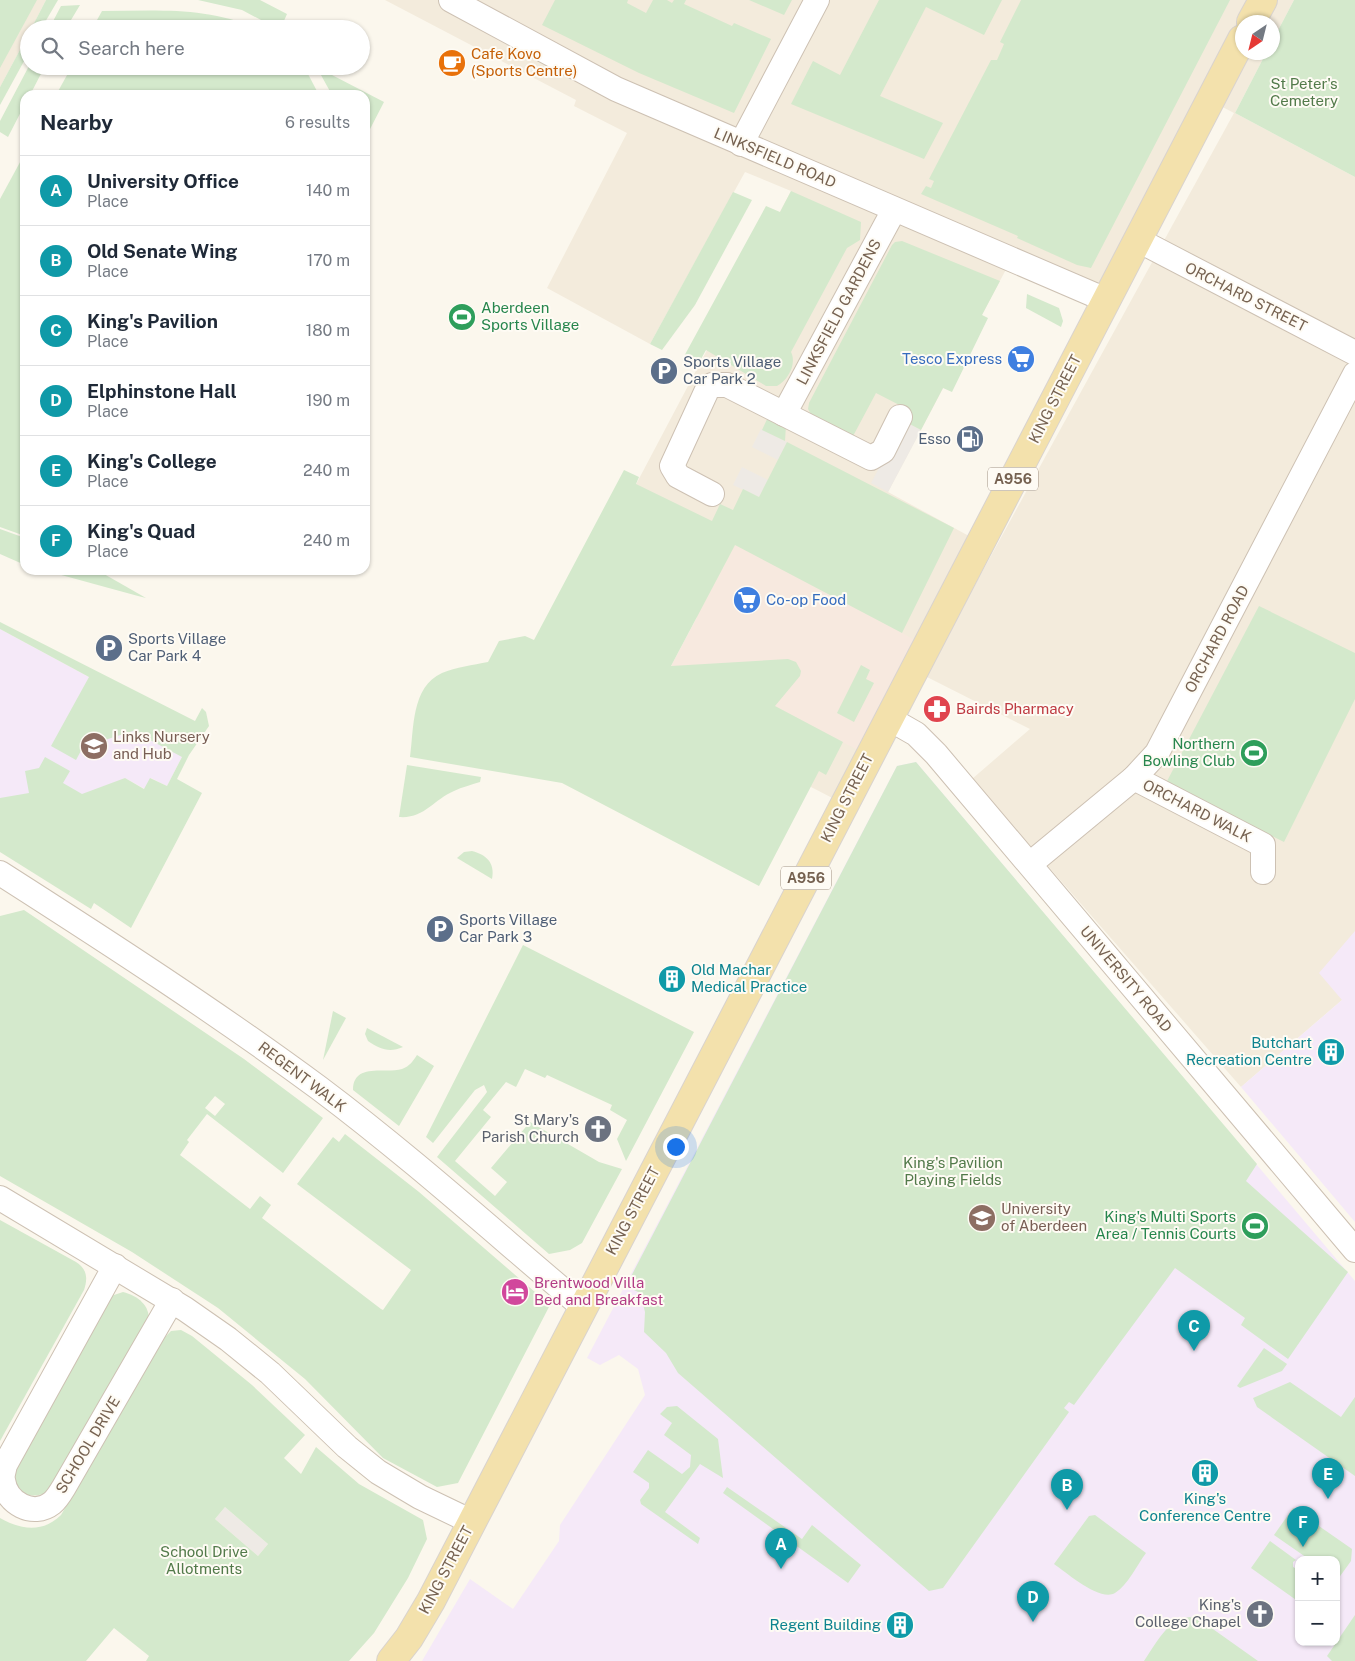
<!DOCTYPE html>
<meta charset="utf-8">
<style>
:root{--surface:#fff;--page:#f6f6f7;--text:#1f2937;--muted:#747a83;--line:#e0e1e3;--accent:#735449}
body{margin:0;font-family:"Public Sans",sans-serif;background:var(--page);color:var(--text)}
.controls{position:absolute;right:15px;bottom:15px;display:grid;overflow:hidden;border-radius:10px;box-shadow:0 1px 4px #0004}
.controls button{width:45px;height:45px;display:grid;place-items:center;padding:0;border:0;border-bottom:1px solid var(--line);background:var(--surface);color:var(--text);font:25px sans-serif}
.compass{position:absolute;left:1235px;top:15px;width:45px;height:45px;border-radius:50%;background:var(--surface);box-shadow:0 1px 4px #0004;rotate:215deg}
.you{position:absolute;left:675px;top:1146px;width:18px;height:18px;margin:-12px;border:4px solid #fff;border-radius:50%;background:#1a73e8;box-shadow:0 0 0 8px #1a73e833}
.badge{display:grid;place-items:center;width:32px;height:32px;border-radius:50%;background:var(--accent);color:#fff;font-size:16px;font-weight:700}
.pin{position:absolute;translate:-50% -41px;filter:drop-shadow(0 1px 2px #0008)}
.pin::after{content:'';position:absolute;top:26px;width:18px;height:15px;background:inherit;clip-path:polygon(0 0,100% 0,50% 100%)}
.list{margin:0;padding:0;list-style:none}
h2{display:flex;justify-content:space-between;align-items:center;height:65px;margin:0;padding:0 20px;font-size:21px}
h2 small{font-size:16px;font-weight:400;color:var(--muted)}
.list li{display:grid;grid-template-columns:32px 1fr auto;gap:15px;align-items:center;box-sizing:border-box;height:70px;padding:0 20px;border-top:1px solid var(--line)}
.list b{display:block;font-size:19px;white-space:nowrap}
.list p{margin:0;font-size:16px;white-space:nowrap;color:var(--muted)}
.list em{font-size:16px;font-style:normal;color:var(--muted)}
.icon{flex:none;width:28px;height:28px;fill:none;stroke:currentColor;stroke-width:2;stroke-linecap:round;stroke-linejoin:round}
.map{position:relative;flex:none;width:1355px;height:1661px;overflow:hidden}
.search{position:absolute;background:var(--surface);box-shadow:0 1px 4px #0004;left:20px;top:20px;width:350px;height:55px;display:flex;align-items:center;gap:12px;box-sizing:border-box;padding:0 18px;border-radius:28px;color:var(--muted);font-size:19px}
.panel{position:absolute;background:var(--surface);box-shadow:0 1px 4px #0004;left:20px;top:90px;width:350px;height:485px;border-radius:15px}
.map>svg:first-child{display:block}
.residential{fill:#f3ebdc}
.commercial{fill:#f7e9df}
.industrial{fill:#eeeae5}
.education{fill:#f5e9f8;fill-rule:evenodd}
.green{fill:#d4e9cc;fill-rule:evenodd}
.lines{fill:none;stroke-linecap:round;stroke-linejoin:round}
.minor-casing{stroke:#cdc1b3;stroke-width:26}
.primary-casing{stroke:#d9d3ce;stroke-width:30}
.minor{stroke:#fff;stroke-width:24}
.primary{stroke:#f3e1ac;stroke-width:28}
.labels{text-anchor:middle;stroke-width:4;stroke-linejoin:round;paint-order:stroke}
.shield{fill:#fefbf4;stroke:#9f9082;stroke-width:1}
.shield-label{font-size:14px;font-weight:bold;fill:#766251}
.food-label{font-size:15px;fill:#c56008;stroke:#fefbf4;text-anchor:start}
.park-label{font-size:15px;fill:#527a4a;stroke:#fefbf4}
.street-label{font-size:15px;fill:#766251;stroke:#fefbf4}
.leisure-label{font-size:15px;fill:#27864d;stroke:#fefbf4;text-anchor:end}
.shop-label{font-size:15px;fill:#366cbe;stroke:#fefbf4;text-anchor:end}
.service-label{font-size:15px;fill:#4e5e75;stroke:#fefbf4;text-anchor:start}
.health-label{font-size:15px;fill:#be3a42;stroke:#fefbf4;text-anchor:start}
.education-label{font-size:15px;fill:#785e54;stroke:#fefbf4;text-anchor:start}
.culture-label{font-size:15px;fill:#0d838f;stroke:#fefbf4;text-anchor:end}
.worship-label{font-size:15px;fill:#5b616d;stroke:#fefbf4;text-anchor:end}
.hotel-label{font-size:15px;fill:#b23c85;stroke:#fefbf4;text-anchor:start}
</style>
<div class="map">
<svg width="1355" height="1661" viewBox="0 0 1355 1661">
<rect width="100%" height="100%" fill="#fbf7ed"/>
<g class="residential">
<path d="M0,0H46L31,29H29V33L0,87Z"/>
<path d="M385,0H1294L1273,40L1272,22H1242V52L1266,53L1235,113L1355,177V933L1342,1000L1241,1087L972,779L1030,729L925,676L1234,113L1211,101L1106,300L1011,260L888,492L980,542L844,804L811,787L623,509L791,191L745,172L650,344L547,288L627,133L574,106L576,100Z"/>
</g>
<path class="commercial" d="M738,540L910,616L902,633L924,645L867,755L741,688L671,666Z"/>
<g class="industrial">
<path d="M904,421L921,430L888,492L871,483Z"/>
<path d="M761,429L787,442L778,460L752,447Z"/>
<path d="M742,467L768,480L759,497L733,485Z"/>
<path d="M225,1507L268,1544L258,1556L215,1519Z"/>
</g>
<g class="education">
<path d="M0,629L89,677L86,683L182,757L167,786L151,778L145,789L125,778L0,852Z"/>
<path d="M916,762L1355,1281V1661H422L470,1579L513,1609L559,1541L560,1525L645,1395L638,1369L619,1355L600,1365L587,1358L897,766ZM1299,1560H1336V1642H1299Z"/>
<path d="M1355,931V1222L1241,1087L1342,1000L1319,973Z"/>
</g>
<g class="green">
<path d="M0,0H37L0,68Z"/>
<path d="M46,0H58L41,29H31Z"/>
<path d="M198,0H260L287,14L283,23L294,29H278L242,10Z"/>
<path d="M555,0H628L627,3L646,13L653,0H667L672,3L674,0H686L684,4L732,26L734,23L771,39L734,113L639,73L542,25Z"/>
<path d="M749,0H792L784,15Z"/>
<path d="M879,0H1002L984,35L926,7L880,96L943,123L924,159L791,104L813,61L840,75Z"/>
<path d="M1021,0H1230L1091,268L1077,265L1017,238L1018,236L921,194L926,186L931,188L934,181L929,179L991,60H997L1004,44L1000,42Z"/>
<path d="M1294,0H1355V177L1235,113L1266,53L1272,52L1273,40Z"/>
<path d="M80,5L68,25L65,22L61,29H49L61,6Z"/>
<path d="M102,11C154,11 208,6 257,29H92Z"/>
<path d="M29,33V52L0,105V87Z"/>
<path d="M29,66H45L30,95H25V104L8,137L0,132V121Z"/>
<path d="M72,66H302L308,74L319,95H56Z"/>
<path d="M316,66H336L332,75L384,102L369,131L365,132V95H332Z"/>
<path d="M25,153V536L0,527V199Z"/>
<path d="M791,191L861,222L860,240L847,248L791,352C797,364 788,380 777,386H766L706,350L696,368L682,360L766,206L780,212Z"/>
<path d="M733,192L752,200L695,305L662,350L650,344Z"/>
<path d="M902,241L1000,281L982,315L988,318L952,392L943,388L921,430L904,421L909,410L876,393L852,438L812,416L808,409L809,403L892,245L895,242Z"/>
<path d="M1027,294L1059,308L1063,321L1061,327L1026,308Z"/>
<path d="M769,415L786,425L785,441L762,430Z"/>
<path d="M787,442L954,528L902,633L735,545L671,666L788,659L796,662L801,671L800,676L775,706L843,742L826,775L819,771L759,886L562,783L410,757C414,729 411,687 442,673C456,667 473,665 488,662L499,641L525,636L534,640L624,470L639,477L636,484L712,521L720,504L733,510L743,489L759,497Z"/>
<path d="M0,529L25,538V565L0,554Z"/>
<path d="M43,570H97L146,598L138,596Z"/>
<path d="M1259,606L1355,653V699L1284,842L1166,783Z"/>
<path d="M0,622L195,721L202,708L206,712L209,726L189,755L177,779L202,793L131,928L94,903L91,909L0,852V798L29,793L25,771L39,768L45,757L70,771L63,783L82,794L125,778L144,789L150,778L167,786L182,757L133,731L83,747L76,760L51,746L89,677L0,629Z"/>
<path d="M861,665L870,670L866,679L874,683L854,722L837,713Z"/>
<path d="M916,762L1257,1164L1246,1181L1348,1272L1288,1359L1241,1325L1245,1318L1175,1268L1074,1405L1069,1402L1064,1408L1069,1412L943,1588L929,1591L678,1373L666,1353L644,1332L645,1312L640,1293L626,1286L897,766Z"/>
<path d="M407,765L481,777L480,782C471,785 462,787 454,791C433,800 424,819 399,817Z"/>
<path d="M472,851C487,855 495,863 492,879L457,858L464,852Z"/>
<path d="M24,910L244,1059L323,1118L283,1173L207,1114L187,1140L189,1142L180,1155L250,1209L260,1196L271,1205L262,1218L381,1309L383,1310L411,1270L297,1184L333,1137L339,1142L345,1134L419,1192L550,1305L458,1483L437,1487L383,1458L305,1379L218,1308L132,1252L0,1176V916ZM215,1096L225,1104L215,1116L205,1108Z"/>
<path d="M523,945L694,1032L626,1161L617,1139L627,1120L610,1110L612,1105L547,1075L545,1078L525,1069L516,1087L506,1082L483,1110L491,1117L455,1161L495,1196L507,1182L491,1168L530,1122L599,1162L622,1169L582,1243L570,1250L549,1254L437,1157L484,1096L487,1092L484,1085L475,1090L433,1143L426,1137Z"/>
<path d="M333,1011L346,1018L323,1060Z"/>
<path d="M367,1028L403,1047C389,1053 380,1049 368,1041L365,1034Z"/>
<path d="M417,1055L434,1066L399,1126L353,1090C353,1062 386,1074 402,1069C410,1066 413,1061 417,1055Z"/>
<path d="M0,1220L76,1262C87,1269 88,1278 84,1290L0,1441Z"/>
<path d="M123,1292C138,1296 150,1305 149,1322L51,1492C26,1500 15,1495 12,1469L108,1297Z"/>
<path d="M181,1330L192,1336L252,1385L305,1435L284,1458L301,1474L316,1447L359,1484L423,1520L427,1539L408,1578L374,1633L349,1661H146L149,1656L114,1628L86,1661H0V1518C21,1530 43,1533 61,1515L165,1337L171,1331ZM225,1507L268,1544L258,1556L215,1519Z"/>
<path d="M1264,1348L1287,1364L1282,1371L1240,1388L1237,1386Z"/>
<path d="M1290,1382L1341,1417L1355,1397V1476L1257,1407L1253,1398Z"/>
<path d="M677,1406L718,1439L723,1478L700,1464L665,1512L700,1538L698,1544L641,1504L640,1500L649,1488V1483L633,1472L648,1450L682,1474L690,1467L691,1455L664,1435L672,1423L660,1414L667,1407Z"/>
<path d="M727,1487L802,1539L812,1525L861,1565L848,1583L723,1493Z"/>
<path d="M1293,1508L1352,1549L1351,1561L1338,1579L1336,1578V1560H1310L1274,1535Z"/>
<path d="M1095,1515L1146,1553C1137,1565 1128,1585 1115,1593C1100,1602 1067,1573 1054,1564L1089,1516Z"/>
<path d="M1270,1541L1296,1560L1293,1562V1567L1299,1570V1602L1251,1568Z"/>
<path d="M1355,1615V1661H1332L1327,1656Z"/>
<path d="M1190,1617L1203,1622L1258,1661H1144C1156,1644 1167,1619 1190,1617Z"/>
</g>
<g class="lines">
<defs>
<g id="minor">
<path d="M451,0L616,89L1106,300"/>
<path d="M741,144L817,0"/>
<path d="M1138,240L1355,353"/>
<path d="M784,414L894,210"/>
<path d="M712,494L678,476L672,466L707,390L712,385H727L871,458L883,451L900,417"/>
<path d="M888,718L916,734L936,754L1355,1250"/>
<path d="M1134,778L1263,845V872"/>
<path d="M1030,864L1134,778L1157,753L1355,374"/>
<path d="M0,873C108,942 216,1012 319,1088C411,1157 496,1234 584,1308"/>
<path d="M0,1198L185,1309L228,1339L270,1373L347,1447L378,1472L420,1497L472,1522"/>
<path d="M115,1266L5,1465C4,1470 2,1476 3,1480C6,1503 33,1518 52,1503C57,1499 61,1492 64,1487L172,1300"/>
</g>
<g id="primary">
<path d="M1251,22L1263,0"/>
<path d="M391,1661L409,1638L431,1601L1242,39"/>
</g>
</defs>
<use href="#minor" class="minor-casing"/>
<use href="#primary" class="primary-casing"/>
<use href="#minor" class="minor"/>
<use href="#primary" class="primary"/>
</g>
<defs>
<symbol id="cafe-disc" viewBox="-11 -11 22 22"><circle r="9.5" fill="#e8710a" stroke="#fefbf4"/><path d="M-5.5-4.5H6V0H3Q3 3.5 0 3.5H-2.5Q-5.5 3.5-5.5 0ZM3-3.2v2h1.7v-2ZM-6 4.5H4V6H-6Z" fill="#fff"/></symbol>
<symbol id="stadium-disc" viewBox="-11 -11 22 22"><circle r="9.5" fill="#2e9e5b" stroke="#fefbf4"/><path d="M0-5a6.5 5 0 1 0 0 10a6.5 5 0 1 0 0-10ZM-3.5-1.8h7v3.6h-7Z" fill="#fff"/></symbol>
<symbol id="supermarket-disc" viewBox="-11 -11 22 22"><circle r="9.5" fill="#3f7fe0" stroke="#fefbf4"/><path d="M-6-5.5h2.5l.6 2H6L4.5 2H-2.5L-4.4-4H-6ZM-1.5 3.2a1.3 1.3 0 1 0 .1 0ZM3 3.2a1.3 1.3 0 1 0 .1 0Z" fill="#fff"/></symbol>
<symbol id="parking-disc" viewBox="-11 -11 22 22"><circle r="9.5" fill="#5c6f8a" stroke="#fefbf4"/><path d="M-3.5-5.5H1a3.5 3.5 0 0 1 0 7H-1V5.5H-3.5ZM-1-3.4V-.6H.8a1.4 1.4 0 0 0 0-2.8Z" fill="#fff"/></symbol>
<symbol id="fuel-disc" viewBox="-11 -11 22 22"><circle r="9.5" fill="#5c6f8a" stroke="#fefbf4"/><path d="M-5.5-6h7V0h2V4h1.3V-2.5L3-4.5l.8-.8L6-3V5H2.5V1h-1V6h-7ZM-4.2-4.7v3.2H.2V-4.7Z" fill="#fff"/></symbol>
<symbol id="pharmacy-disc" viewBox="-11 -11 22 22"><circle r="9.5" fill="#e0444e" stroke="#fefbf4"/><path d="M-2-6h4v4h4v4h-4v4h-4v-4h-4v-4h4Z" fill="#fff"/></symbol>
<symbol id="school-disc" viewBox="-11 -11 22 22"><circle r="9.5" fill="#8d6e63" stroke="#fefbf4"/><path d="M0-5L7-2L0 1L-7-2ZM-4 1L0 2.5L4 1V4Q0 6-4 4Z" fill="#fff"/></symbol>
<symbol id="building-disc" viewBox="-11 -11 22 22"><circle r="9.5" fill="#0f9aa8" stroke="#fefbf4"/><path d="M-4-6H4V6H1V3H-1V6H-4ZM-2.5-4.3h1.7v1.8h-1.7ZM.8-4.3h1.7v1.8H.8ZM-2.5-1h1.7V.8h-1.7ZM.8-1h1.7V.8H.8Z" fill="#fff"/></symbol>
<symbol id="church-disc" viewBox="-11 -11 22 22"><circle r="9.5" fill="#6b7280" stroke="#fefbf4"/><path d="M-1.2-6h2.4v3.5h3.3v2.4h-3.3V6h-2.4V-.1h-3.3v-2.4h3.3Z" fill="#fff"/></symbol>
<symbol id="university-disc" viewBox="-11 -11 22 22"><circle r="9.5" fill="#8d6e63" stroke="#fefbf4"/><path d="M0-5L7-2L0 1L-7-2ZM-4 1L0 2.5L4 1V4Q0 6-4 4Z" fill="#fff"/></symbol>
<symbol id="hotel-disc" viewBox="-11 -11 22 22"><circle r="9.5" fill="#d1479c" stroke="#fefbf4"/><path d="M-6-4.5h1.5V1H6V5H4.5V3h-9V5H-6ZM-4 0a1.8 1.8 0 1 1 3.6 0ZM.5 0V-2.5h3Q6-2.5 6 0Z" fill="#fff"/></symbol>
</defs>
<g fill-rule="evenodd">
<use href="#cafe-disc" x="436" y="47" width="32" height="32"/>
<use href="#stadium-disc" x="446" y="301" width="32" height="32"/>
<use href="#supermarket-disc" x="1005" y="343" width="32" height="32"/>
<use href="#parking-disc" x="648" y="355" width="32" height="32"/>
<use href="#fuel-disc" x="954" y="423" width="32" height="32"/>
<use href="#supermarket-disc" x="731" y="584" width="32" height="32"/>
<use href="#parking-disc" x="93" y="632" width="32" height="32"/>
<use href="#pharmacy-disc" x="921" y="693" width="32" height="32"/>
<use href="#school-disc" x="78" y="730" width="32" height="32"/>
<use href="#stadium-disc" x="1238" y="737" width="32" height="32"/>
<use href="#parking-disc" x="424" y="913" width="32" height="32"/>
<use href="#building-disc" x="656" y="963" width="32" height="32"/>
<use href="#building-disc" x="1315" y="1036" width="32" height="32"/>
<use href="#church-disc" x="582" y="1113" width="32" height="32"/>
<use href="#university-disc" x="966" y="1202" width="32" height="32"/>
<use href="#stadium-disc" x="1239" y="1210" width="32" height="32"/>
<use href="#hotel-disc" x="499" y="1276" width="32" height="32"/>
<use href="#building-disc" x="1189" y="1457" width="32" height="32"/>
<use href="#church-disc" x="1244" y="1598" width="32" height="32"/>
<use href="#building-disc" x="884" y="1609" width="32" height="32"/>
</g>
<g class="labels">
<g class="shield">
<rect x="988" y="467.5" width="50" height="23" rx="4"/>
<rect x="781" y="866.5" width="50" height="23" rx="4"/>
</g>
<g class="shield-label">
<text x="1013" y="484">A956</text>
<text x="806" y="883">A956</text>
</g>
<g class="food-label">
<text x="471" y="59">Cafe Kovo<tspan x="471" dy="17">(Sports Centre)</tspan></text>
</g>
<g class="park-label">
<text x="1304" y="89">St Peter's<tspan x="1304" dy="17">Cemetery</tspan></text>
<text x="953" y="1168">King's Pavilion<tspan x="953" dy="17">Playing Fields</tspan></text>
<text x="204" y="1557">School Drive<tspan x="204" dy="17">Allotments</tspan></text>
</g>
<g class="street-label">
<text transform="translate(775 158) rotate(23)" y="5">LINKSFIELD ROAD</text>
<text transform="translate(1246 297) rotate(27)" y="5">ORCHARD STREET</text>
<text transform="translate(839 312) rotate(-62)" y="5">LINKSFIELD GARDENS</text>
<text transform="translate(1055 399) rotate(-63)" y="5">KING STREET</text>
<text transform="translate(1217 639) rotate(-62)" y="5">ORCHARD ROAD</text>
<text transform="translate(847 798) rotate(-63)" y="5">KING STREET</text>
<text transform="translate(1197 811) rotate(27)" y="5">ORCHARD WALK</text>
<text transform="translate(1126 979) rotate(50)" y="5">UNIVERSITY ROAD</text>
<text transform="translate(302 1077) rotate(37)" y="5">REGENT WALK</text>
<text transform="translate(633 1211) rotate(-62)" y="5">KING STREET</text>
<text transform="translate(88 1445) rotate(-59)" y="5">SCHOOL DRIVE</text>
<text transform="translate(446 1570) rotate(-62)" y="5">KING STREET</text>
</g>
<g class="leisure-label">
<text x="481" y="313" text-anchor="start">Aberdeen<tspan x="481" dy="17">Sports Village</tspan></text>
<text x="1235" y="749">Northern<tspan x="1235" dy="17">Bowling Club</tspan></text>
<text x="1236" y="1222">King's Multi Sports<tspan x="1236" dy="17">Area / Tennis Courts</tspan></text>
</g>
<g class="shop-label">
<text x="1002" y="364">Tesco Express</text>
<text x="766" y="605" text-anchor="start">Co-op Food</text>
</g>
<g class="service-label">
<text x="683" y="367">Sports Village<tspan x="683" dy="17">Car Park 2</tspan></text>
<text x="951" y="444" text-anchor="end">Esso</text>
<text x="128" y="644">Sports Village<tspan x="128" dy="17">Car Park 4</tspan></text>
<text x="459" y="925">Sports Village<tspan x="459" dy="17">Car Park 3</tspan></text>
</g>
<g class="health-label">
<text x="956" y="714">Bairds Pharmacy</text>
</g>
<g class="education-label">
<text x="113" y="742">Links Nursery<tspan x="113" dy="17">and Hub</tspan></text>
<text x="1001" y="1214">University<tspan x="1001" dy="17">of Aberdeen</tspan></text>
</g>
<g class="culture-label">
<text x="691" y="975" text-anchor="start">Old Machar<tspan x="691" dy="17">Medical Practice</tspan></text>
<text x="1312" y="1048">Butchart<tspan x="1312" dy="17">Recreation Centre</tspan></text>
<text x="1205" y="1504" text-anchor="middle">King's<tspan x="1205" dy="17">Conference Centre</tspan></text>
<text x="881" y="1630">Regent Building</text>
</g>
<g class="worship-label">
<text x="579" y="1125">St Mary's<tspan x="579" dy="17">Parish Church</tspan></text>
<text x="1241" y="1610">King's<tspan x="1241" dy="17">College Chapel</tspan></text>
</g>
<g class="hotel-label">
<text x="534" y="1288">Brentwood Villa<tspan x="534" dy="17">Bed and Breakfast</tspan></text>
</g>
</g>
</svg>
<div class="controls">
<button>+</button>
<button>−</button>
</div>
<svg class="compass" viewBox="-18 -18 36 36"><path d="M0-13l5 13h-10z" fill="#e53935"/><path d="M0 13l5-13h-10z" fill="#747a83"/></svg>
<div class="you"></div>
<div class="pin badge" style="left:781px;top:1569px;background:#0f9aa8">A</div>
<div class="pin badge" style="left:1067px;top:1510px;background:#0f9aa8">B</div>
<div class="pin badge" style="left:1194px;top:1351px;background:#0f9aa8">C</div>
<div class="pin badge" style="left:1033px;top:1622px;background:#0f9aa8">D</div>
<div class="pin badge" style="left:1328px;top:1499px;background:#0f9aa8">E</div>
<div class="pin badge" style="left:1303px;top:1547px;background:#0f9aa8">F</div>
<div class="search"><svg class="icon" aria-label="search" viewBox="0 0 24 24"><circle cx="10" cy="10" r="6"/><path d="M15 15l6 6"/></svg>Search here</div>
<section class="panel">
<h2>Nearby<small>6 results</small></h2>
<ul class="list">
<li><span class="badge" style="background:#0f9aa8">A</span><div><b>University Office</b><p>Place</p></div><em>140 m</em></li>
<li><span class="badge" style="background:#0f9aa8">B</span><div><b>Old Senate Wing</b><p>Place</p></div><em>170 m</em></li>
<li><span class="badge" style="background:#0f9aa8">C</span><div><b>King's Pavilion</b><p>Place</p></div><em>180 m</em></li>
<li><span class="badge" style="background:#0f9aa8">D</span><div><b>Elphinstone Hall</b><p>Place</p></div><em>190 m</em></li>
<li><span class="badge" style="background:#0f9aa8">E</span><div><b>King's College</b><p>Place</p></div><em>240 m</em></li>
<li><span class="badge" style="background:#0f9aa8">F</span><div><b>King's Quad</b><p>Place</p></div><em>240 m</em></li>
</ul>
</section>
</div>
